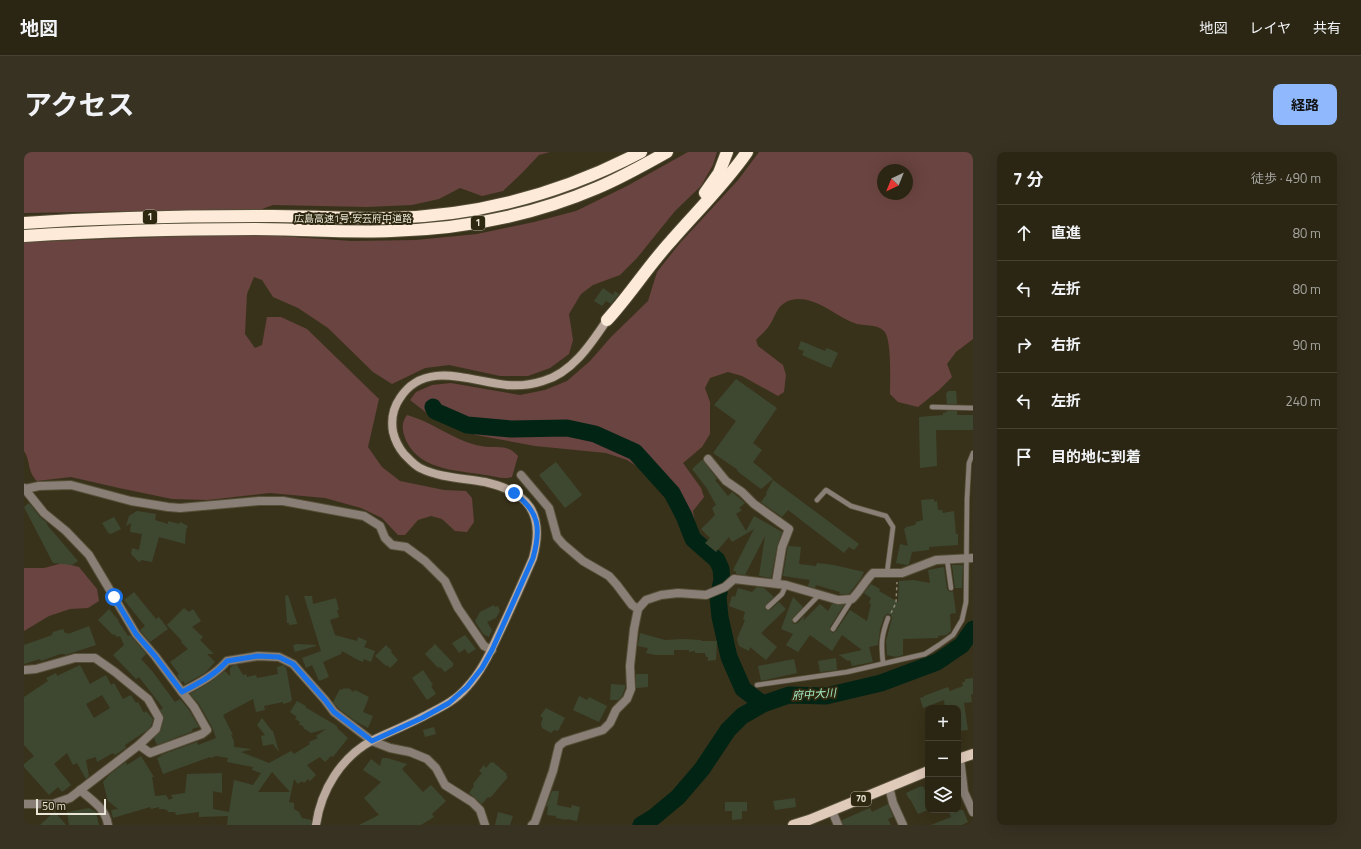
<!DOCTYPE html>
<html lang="ja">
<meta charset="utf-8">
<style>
:root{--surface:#2b2614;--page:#373222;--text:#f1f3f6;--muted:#a6a5a0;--line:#474334;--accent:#8fb8fd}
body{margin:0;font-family:"Titillium Web","Noto Sans JP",sans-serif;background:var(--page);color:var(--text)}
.controls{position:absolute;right:12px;bottom:12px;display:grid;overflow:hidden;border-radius:8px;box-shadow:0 4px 16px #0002}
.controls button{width:36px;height:36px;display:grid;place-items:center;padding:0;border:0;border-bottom:1px solid var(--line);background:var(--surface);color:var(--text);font:20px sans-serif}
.compass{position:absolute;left:853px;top:12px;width:36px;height:36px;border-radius:50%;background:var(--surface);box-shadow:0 4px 16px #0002;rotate:223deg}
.scale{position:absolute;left:12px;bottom:10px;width:70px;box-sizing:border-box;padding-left:4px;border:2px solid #eae6d7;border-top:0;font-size:11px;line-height:14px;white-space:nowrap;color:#eae6d7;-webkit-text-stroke:3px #2f2810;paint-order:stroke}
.stop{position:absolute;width:12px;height:12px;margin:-9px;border:3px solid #1a73e8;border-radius:50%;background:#fff}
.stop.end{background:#1a73e8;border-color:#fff;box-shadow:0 1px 4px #0008}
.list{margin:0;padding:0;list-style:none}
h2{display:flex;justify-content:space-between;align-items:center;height:52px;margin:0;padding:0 16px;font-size:17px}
h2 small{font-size:13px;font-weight:400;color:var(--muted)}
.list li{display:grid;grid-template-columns:26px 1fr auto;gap:12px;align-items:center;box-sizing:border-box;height:56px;padding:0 16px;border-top:1px solid var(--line)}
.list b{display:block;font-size:15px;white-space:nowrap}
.list em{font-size:13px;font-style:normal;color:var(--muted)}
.icon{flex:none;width:22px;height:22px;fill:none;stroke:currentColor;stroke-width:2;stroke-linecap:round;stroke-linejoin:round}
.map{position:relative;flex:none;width:949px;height:673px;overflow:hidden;border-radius:8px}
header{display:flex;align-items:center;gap:24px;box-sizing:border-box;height:56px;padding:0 20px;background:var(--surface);border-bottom:1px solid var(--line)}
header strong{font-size:19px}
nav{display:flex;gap:22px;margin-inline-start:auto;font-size:14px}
.intro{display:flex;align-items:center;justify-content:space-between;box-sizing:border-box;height:96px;padding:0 24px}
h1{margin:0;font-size:28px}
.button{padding:10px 18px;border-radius:8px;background:var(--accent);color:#111;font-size:14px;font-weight:700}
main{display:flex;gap:24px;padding:0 24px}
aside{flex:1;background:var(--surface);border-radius:8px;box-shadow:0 4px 16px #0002}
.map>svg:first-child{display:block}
.green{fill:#6a4440;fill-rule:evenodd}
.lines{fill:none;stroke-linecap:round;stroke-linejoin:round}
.river{stroke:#022415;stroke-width:17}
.building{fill:#3e4831;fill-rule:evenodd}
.lane-casing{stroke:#554f38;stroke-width:6}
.street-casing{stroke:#554f38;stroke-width:10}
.secondary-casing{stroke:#554f38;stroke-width:10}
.primary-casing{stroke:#554f38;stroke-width:12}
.highway-casing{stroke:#554f38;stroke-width:14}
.path{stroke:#8e8875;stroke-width:1.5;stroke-dasharray:3 3;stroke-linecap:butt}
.lane{stroke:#897f76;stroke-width:4.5}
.street{stroke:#897f76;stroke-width:8}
.secondary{stroke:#baa99c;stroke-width:8}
.primary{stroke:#e0caba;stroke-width:10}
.highway{stroke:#feead9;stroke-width:12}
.route{stroke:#1a73e8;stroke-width:5}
.labels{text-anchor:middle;stroke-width:4;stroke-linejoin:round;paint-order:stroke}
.shield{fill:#2f2810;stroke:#b2ad9b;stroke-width:1}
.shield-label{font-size:9px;font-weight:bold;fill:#eae6d7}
.street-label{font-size:10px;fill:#eae6d7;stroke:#2f2810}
.water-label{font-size:11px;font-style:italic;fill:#a5efc7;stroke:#2f2810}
</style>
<header>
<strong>地図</strong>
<nav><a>地図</a><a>レイヤ</a><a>共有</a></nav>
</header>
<div class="intro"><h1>アクセス</h1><a class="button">経路</a></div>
<main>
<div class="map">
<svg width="949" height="673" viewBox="0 0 949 673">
<rect width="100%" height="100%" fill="#39321a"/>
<g class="green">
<path d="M0,0H526L515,3L498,21L479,39L458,44L436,36L415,47L388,53L343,55L249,53L238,57L0,61Z"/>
<path d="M664,0H693L689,13L677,34L651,59L613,106L596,123L569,133L557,142L545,162L549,188L545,202L526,216L504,224H476L425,213L401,216L368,232L349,220L304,176L274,156L249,145L238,128L230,125L223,142L221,182L231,196L238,193L243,165H257L283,177L355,247L344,295L358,315L376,329L420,338L442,339L448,346L450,370L443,380L431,379L418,367L407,364L394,368L381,383H374L358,366L337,356L301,346L246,341L184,348L148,347L95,336L47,325L13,329C3,319 7,310 0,299V90L243,81L255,84L328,89L392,88L453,82L510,70L552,59L603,34Z"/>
<path d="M735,0H949V187L932,200L923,212L928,225L915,238L894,255L874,250L866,242C866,229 868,187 860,179C853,172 842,174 833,172C812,166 787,138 762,150C752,155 751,166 745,174C742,179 736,183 732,188L734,194L759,213L762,223L760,240L754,244L718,224L704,220L686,226L681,236L686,250V282L678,295L659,311L677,336L680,345L669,359L671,371L665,374L653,362L645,343L620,319L603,308L582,301L511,294L452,283L404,262L386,248L392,240L408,233L427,231L496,243L521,238L543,229L566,209L587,185L624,149L633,120L656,91L714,28ZM859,18H883V42H859Z"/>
<path d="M383,263C409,270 430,289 457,294C472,297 483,291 494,304L488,325C478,328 471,324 461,323C431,318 391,318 380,283C378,275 378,270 383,263Z"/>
<path d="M39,411L55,415L73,437L75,449L64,456L46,457L25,464L0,479V416H20Z"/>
</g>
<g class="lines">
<g class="river">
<path d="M409,255L411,259L443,273L487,277L543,276L571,282L611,300L648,341L660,364L669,387L693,408L697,417L698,428L694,445L696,465L705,505L719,537L739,552"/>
<path d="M617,673L630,665L654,645L678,617L704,578L718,564L739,552L765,543L802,544L857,531L913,510L938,493L949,477"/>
</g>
</g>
<g class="building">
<path d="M579,136L589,143L591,139L595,142L587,152L582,149L578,154L570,149Z"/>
<path d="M777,189L801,199L803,196L814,201L807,216L778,203L780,199L774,197Z"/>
<path d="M712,227L753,256L729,291L738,298L729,310L749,327L737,337L713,319L714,318L689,301L712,269L690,253Z"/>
<path d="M924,239H932L933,252H923L922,241L924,240Z"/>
<path d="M923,259H933V263H949V278H912L913,314L896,316L895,265L919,263V261L923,260Z"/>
<path d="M679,307L680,310L693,327L691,328L704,344L708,340L721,351L715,356L718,358L712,362L722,379L730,364L758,380L753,394L747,426L735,424L741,384L721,423L713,422L712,421V420L709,418L730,377L708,390L705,385L692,400L681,391L686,386L677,377L691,363L688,356L692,353L682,335L668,317Z"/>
<path d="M532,310L558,343L541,356L515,323Z"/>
<path d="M749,328L835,392L830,398L825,395L820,401L764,358L758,365L737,350L743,342L742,341Z"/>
<path d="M910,347V350L913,349L914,358H918L919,361L930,359L932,382H934V393L905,395V398L888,400L885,412L883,413L872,411L876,392L884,394L880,377L882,376V375L891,373L892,371V370L899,368L897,348Z"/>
<path d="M5,351L16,365L22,370L24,374L54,409L48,413L29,411L0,355Z"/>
<path d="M113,359L132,362L131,368L144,372V369L155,372L156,370L164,374L162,378L161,392L135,385L128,410L118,408L115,410L107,402L108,396L115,398L118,382L106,380L107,371L102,374L105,364Z"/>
<path d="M90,365L97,377L87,382L86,381L85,382L78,371Z"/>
<path d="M764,394L777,395L775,412L792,414L793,411L810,413L840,420L837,426L825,442H815L816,440L792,433L791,436L784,434L786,428L759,424Z"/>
<path d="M928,413H939L938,436H931Z"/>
<path d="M920,415L923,437L926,440L929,439L932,461L926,462L927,479L922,483L914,484V486L879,487V503L872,505L863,503L862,489L868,466L867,463L863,462L860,465L856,477L854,493L845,495L849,510L828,514L826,508L824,509L815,503L838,498L818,483L808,499L786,483L774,500L762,493L769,482L757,477L769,445L779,455L768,467V470L770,472L774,471L781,463L779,469L796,452L804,459L808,452L820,453L806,475V479L809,481L812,479L826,458L843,469L847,452L845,451L847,446L840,441L847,432L856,437L855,439L874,450L875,429L890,428L906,431L904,418Z"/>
<path d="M733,435L740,436L750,445L741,454L742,458H746L755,450L762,457L737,481L753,495L742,508L726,495L725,499L715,494L713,487L721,468L719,467L721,460L705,454L708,444L711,445L714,436L728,440Z"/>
<path d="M110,440L132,467L135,465L144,477L126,490L116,478L121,474L100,448Z"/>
<path d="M264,443L273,471V472L265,473V471H263L261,444Z"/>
<path d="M280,444H288L289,452L312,446L315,458H313L315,465L306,468L311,483L333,489L334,485L343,489L340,495L351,499L347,510L340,507L339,510L332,507L318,499L317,502L299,510L305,525L295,529L288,513L282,516L278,506L297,499Z"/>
<path d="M470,453L471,455L474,454L476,459L472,466L463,470L468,478L465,485L459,482L451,469L456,460Z"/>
<path d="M160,456L165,460L169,457L177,469L168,475L179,485L176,488L190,502H183L191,510L181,521L161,532L159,529L157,530L155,527L153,523L155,522L146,510L164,497L157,490L158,489L143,473Z"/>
<path d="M85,457L95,469H94L104,484L106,483L122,502L117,507L128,519L151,550L156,547L165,558L175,575L168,577L169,579L133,593L130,586L137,578L140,566L136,558L139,556L115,525L112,527L89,503L100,493L96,484L93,485L90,482L89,483L74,468Z"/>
<path d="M65,474L72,493L41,503V502H36L17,509L16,507L0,512V493L28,483L29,480L39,477L41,481H43L44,482Z"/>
<path d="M616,481L641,488L659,487L677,488V489H693L692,508L684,509V505H682L681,501H671V499L665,500V498H650V503H632L622,501L624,496L614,494Z"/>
<path d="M441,483L452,497L444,502L441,497L435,501L428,491Z"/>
<path d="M273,492L292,493V494L271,500L269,493Z"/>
<path d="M411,492L429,511V514L421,520L416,515L414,516L401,502Z"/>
<path d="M362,493L368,499L367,500L374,508L366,516L363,513L362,514L351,504Z"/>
<path d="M812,506L813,518L796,520L794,509Z"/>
<path d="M770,507L773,521L737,529L734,514Z"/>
<path d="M56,513L66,532L82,523L87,533L90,531L99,547L107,543L112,551L114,550L120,561L122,559L129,567L127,574L122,579L101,593L102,596L91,603L89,601L73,610L72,605L62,608L65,624L62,627L53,611L49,613L43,601L30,612L47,633L38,640L34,635L25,643L0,615V612L10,604L0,593V545L24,529L22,526L32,521L33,524ZM78,543L86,556L70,566L62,552Z"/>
<path d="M210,513H213L219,523L222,522L223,525L232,523L233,526L254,522L253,515L260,513V515H262L268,548L266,550L259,552V550L240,554L241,558L232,560L229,547L199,563L209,583H207L210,589V595L228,597L217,600L245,611L267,599L270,602L286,592L285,590L294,586L292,584L302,577L287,581L279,576L280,575L275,572L276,570L271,567L273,565L266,560L273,549L282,554L281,555L313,574V576L324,586L309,605L307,604L301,610L296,605L283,613L292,623L286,629L284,627L280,631L278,629L274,632L270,627L265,650L270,651V657L275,660L278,666L287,668V673H203L204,664L175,665V660L152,663L151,660H144L143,658H141V657H135V655L127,657L126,655L89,666L87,658L94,657L84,649L79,630L86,622L102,610L103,613L117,604L130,625H128L131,644L142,643L145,648L149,646L147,643L161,641L163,622L198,621V641L189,639V657L205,660L210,628L229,633L237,621L228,618L229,615L203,610L204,606L192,604L187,606L186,605L139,622L133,606L137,604V603L173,590L174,593L192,586L188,575L175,552L166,542L185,531L201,519L206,524V516ZM248,620L266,640H234Z"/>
<path d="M399,518L409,533L407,534L412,542L403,548L388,526Z"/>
<path d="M612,522H624V535L612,536Z"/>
<path d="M949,526V542L947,543L948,550L940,551L944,578L934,579V556H921L920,548L899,556L896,546L900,545V544L924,535L926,539L939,534L938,530H941V527Z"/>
<path d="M587,532L601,533V536L598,544L594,548H586Z"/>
<path d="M320,536L322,537L324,536L330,540L331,538L345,545L339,560L349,564L344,576L331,569L314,556L309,550L316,537L318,538Z"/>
<path d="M555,544L563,548L565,545L583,554L575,570L549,558Z"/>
<path d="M522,556L541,566L534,579L530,578L527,581L518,576L517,572L519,566L516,564Z"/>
<path d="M238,566L248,579H249L255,600L249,592L239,594L237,584L241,583L233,573Z"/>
<path d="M410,575L412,582L401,585L399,578Z"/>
<path d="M358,606H363L383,612L378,617L399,640L407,633L422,649L408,662L410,665L397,673H335L355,663L340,646L357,630L339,618L347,607L356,614Z"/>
<path d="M467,610L468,611L469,610L483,622L482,624L484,625L466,646L465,645L463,646L458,652L445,641L450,634L449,632L458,621L455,619L460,613L462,616Z"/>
<path d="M897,634V635L899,634L904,644V658L894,662L886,647H885L882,641Z"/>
<path d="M528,639H535L533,653L547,656L548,653L556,655L553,669L543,667V668L532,666V664L523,663L524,654L522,655Z"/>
<path d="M771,646L772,655L751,658L749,649Z"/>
<path d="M701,650H723V659H718V667L708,668V659H701Z"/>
<path d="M864,652L869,665L864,667L867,673H819L818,668L846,656L848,660Z"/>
<path d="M65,656L72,660L75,673H45L43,660Z"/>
<path d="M924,658H939L944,670L938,673H907L927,665Z"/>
<path d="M31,660L42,673H16L29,661Z"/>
<path d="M474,660L489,664L486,673H471Z"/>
</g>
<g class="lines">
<defs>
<g id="lane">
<path d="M908,255L949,256"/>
<path d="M793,348L802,338L827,354L862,364L869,375L863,421"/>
<path d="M923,407L927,436"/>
<path d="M744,455L758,442L762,433"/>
<path d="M771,468L795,443"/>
<path d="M809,477L828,447"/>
<path d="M859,511C857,492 857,485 864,466"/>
<path d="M733,533L823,520L901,502L915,493L929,483L938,468L942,450L943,347L945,311L949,301"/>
</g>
<g id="street">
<path d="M684,307L702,329L718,340L730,352L765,377L758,395L752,431"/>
<path d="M497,323L525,356L533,385L539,392L559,409L585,424L593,433L608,453L614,457"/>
<path d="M0,336L20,361L42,379L65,403L112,482L131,504L158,540L170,555L183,578L178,582L126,601L115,593"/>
<path d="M1,337L15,334L47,333L107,349L144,355L156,356L235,349H259L340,364L356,374L361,386L368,393L382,395L401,409L421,429L434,456L460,494L468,498"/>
<path d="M0,518L12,517L51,506H71L91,520L124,547L135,566L132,577L115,593L46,646L29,652H0"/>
<path d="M158,540C175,531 191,523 203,509L234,504L255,505L269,512L301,548L310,560L348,589L366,596L386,600L403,607L412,616L421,633L448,650L456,658L461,673"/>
<path d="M936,607L940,640L949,660"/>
<path d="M865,635L869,651L879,673"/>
<path d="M56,638C68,648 82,657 84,673"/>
<path d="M808,659L814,673"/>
<path d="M508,673L511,670L529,619L535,594L540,590L579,578L586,571L592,558L603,547L607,537L606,514L610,477L614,457L622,448L637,443L654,441L682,443L701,435L710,427L762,433L814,448L828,447C836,439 841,429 849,421H878L912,408L949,406"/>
</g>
<path id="secondary" d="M292,673C297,638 317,605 349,588C368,579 388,571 406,561C420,554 433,547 443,535C459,518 468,496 478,475C489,452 499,429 509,406C521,362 505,340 461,330C439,326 416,326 396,316C390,313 385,307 380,302C375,296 371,288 369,280C367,268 369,256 376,246C401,207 448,230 483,233C495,234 507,233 519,229C548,221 567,192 583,168"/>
<g id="primary">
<path d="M934,607L949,602"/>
<path d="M769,673L785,668L904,619"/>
</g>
<g id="highway">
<path d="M681,41L695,21L703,0"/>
<path d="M0,71C83,65 166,64 249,64C288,64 327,67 366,66C454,64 539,41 617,0"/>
<path d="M0,84C77,79 154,77 231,77C276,77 322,81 367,79C437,77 508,64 573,36C597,26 620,13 643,0"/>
<path d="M583,168C606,143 624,114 647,89C673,59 700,33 723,0"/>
</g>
</defs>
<use href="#lane" class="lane-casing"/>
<use href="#street" class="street-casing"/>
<use href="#secondary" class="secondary-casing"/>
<use href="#primary" class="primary-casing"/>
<use href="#highway" class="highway-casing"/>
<path class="path" d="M867,461L872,451L873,430"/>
<use href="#lane" class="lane"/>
<use href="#street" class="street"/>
<use href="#secondary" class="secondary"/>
<use href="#primary" class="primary"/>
<use href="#highway" class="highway"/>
</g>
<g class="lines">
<path class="route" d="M90,445L112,482L131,504L158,540C175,531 191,523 203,509L234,504L255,505L269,512L301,548L310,560L348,589L398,566L425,551L443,535L458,516L468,498L509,406C517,377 516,360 490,341"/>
</g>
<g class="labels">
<g class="shield">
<rect x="119" y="58" width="14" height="14" rx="3"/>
<rect x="447" y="64" width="14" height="14" rx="3"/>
<rect x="827" y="640" width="20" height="14" rx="3"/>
</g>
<g class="shield-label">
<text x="126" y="68">1</text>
<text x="454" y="74">1</text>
<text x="837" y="650">70</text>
</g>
<g class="street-label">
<text x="329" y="70">広島高速1号;安芸府中道路</text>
</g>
<g class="water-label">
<text transform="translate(790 542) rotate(-4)" y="4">府中大川</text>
</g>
</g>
</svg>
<div class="controls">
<button>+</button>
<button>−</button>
<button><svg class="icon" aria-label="layers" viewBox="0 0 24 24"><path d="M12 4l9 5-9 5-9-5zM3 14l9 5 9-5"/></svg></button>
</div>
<svg class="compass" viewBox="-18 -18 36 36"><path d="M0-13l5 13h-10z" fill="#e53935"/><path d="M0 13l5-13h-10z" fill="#a6a5a0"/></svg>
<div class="scale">50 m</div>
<div class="stop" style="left:90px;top:445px"></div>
<div class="stop end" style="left:490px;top:341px"></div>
</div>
<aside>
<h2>7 分<small>徒歩 · 490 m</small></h2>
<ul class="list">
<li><svg class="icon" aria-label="ahead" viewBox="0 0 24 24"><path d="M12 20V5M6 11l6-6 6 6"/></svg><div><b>直進</b></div><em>80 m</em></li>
<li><svg class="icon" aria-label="left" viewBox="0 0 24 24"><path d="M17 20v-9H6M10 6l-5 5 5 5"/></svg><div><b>左折</b></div><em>80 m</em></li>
<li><svg class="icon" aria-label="right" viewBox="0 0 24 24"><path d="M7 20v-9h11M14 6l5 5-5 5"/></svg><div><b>右折</b></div><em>90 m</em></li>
<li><svg class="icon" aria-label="left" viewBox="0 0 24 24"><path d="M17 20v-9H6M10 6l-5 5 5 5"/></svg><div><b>左折</b></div><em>240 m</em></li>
<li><svg class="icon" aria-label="arrive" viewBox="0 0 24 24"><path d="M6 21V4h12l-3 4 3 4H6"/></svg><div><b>目的地に到着</b></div></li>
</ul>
</aside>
</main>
